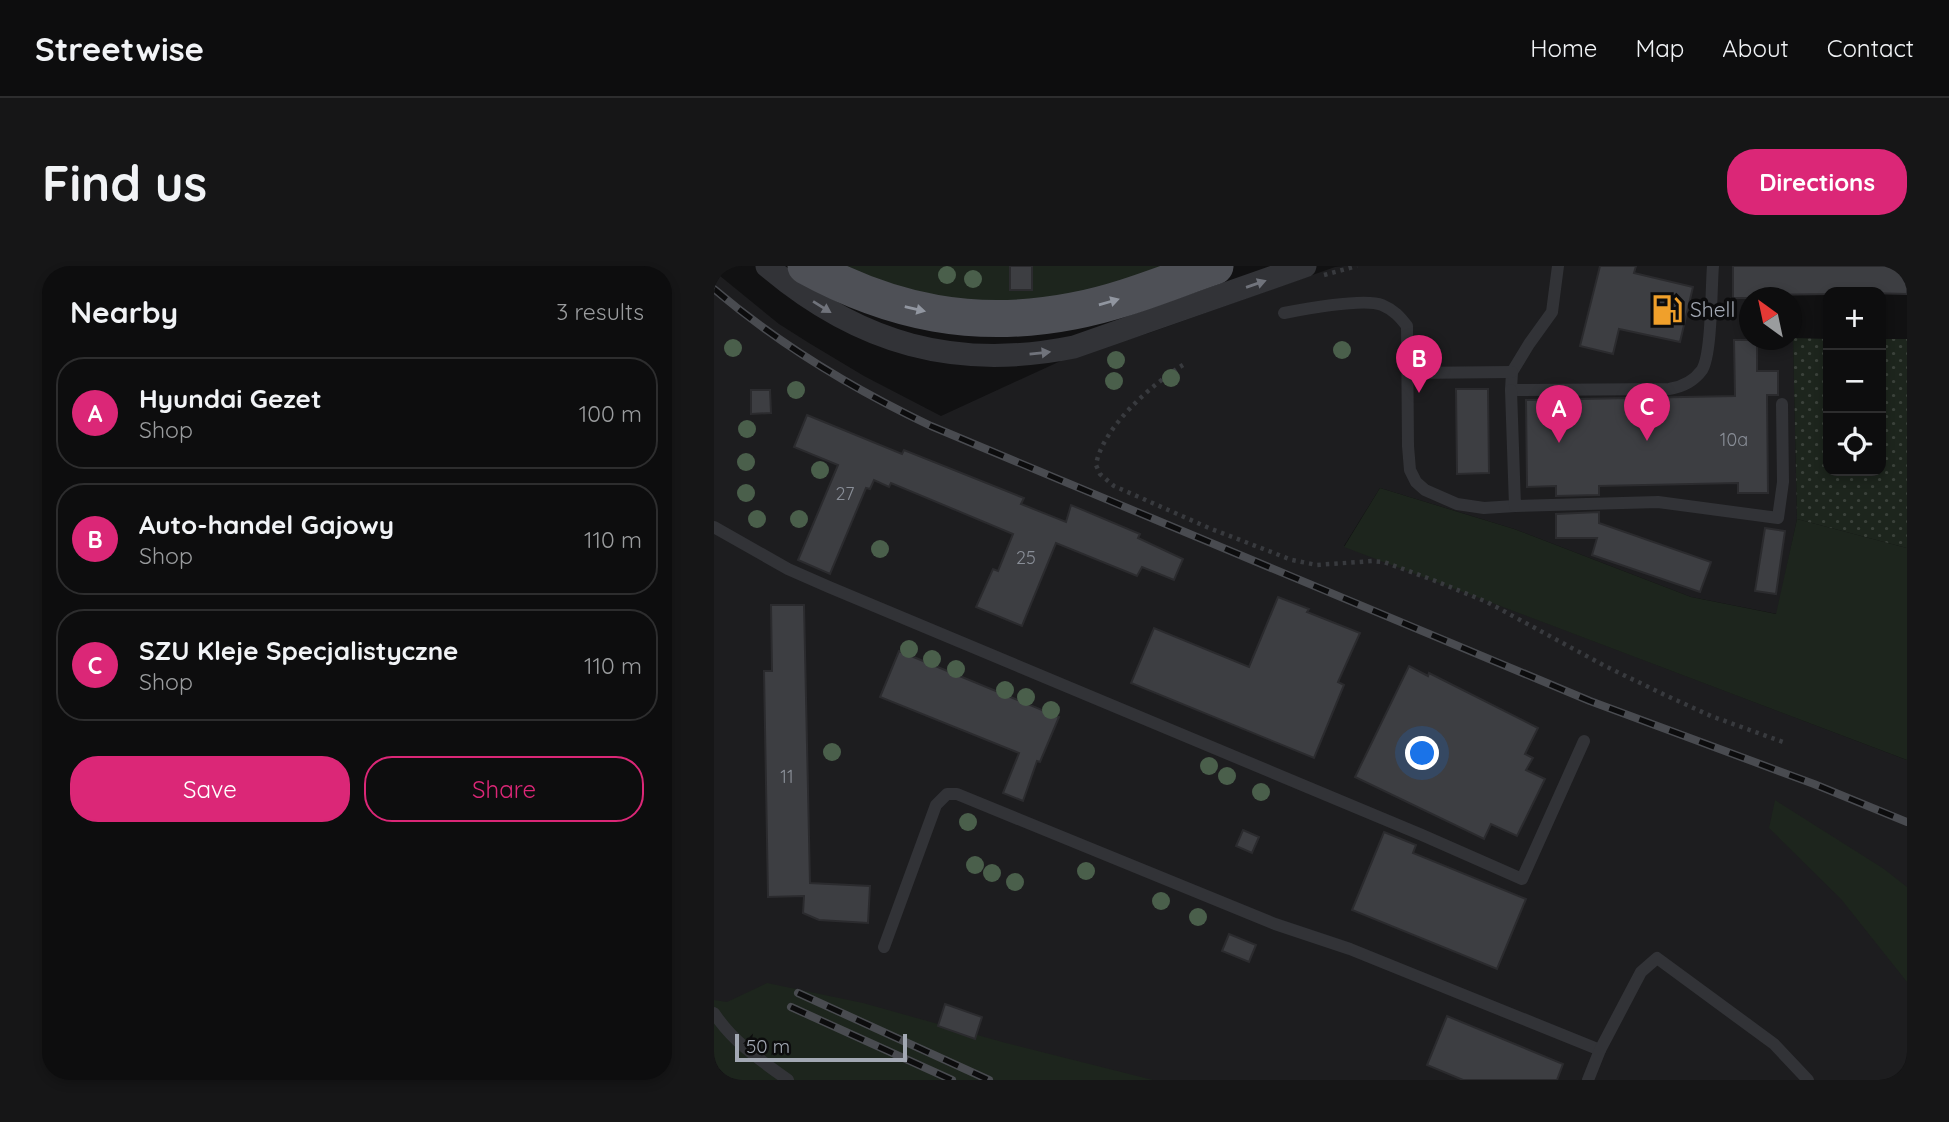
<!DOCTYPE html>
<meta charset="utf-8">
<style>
:root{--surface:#0d0d0e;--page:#161617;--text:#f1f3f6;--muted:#9a9c9e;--line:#2d2d2e;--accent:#db2777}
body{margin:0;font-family:Quicksand,sans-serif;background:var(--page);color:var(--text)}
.controls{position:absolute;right:21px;top:21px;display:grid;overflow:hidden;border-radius:14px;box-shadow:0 4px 10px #0003}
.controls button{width:63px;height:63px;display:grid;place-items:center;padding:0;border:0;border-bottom:2px solid var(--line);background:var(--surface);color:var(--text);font:35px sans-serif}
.compass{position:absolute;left:1025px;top:21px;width:63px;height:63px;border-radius:50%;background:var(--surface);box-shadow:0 4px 10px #0003;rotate:327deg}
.scale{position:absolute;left:21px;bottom:18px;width:172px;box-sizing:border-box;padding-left:7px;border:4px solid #a2a8b3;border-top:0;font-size:19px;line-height:24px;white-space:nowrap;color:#a2a8b3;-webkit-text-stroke:5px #0c0c0d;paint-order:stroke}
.you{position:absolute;left:709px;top:488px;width:24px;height:24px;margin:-18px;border:5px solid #fff;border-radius:50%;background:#1a73e8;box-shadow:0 0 0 10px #1a73e833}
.badge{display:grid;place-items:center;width:46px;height:46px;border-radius:50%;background:var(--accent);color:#fff;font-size:23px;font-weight:700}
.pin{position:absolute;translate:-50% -58px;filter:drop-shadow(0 2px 4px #0008)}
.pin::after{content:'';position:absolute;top:37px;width:24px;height:21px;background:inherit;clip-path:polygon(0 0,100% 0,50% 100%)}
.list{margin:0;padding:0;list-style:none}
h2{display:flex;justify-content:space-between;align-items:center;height:91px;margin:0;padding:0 28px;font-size:30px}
h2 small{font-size:23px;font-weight:400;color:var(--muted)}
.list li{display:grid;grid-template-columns:46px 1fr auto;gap:21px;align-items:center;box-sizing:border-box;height:112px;margin:0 14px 14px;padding:0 14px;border:2px solid var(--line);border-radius:28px}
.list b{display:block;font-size:26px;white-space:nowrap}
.list p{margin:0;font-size:23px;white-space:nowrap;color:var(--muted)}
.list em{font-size:23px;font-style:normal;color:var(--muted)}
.actions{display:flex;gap:14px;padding:21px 28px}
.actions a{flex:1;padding:16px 0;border:2px solid var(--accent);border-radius:28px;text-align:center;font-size:24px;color:var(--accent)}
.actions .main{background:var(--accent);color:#fff}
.icon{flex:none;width:38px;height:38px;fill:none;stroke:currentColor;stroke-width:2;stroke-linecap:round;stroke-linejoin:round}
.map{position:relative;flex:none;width:1193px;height:814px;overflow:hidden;border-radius:28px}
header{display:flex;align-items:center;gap:42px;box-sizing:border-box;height:98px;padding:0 35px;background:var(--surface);border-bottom:2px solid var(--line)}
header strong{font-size:33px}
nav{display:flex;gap:38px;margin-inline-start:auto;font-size:24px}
.intro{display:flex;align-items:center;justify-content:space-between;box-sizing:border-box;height:168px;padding:0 42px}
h1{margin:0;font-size:49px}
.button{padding:18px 32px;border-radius:28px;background:var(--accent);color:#fff;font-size:24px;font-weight:700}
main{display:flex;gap:42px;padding:0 42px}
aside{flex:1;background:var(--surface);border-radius:28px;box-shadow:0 4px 10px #0003}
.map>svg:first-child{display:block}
.built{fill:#1d1d1f}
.grass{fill:#1d251d}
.garden{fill:url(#garden-dots)}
.building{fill:#3d3e42;stroke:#2b2b2e;stroke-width:2}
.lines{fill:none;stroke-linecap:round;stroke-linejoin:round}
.path{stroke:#383a3e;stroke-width:4.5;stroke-dasharray:3.5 5;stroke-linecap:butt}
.service{stroke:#323337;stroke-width:12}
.minor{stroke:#323337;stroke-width:23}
.primary{stroke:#4e5056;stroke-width:37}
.rail-casing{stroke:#494b50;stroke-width:8}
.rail{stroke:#0c0c0d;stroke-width:5;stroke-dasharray:16;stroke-linecap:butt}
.tree{fill:#4a5f4b}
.oneway{fill:#70737b}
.oneway2{fill:#9196a0}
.labels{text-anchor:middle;stroke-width:7;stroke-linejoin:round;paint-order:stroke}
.number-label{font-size:18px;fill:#898e97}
.poi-label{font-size:21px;fill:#a2a8b3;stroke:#0c0c0d;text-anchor:start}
</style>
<header>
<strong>Streetwise</strong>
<nav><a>Home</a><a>Map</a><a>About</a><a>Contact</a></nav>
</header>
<div class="intro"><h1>Find us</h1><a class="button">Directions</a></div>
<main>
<aside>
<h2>Nearby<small>3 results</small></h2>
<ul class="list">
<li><span class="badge">A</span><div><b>Hyundai Gezet</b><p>Shop</p></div><em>100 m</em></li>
<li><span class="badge">B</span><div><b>Auto-handel Gajowy</b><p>Shop</p></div><em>110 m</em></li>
<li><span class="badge">C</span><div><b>SZU Kleje Specjalistyczne</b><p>Shop</p></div><em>110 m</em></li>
</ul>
<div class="actions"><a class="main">Save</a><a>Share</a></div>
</aside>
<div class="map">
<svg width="1193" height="814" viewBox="0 0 1193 814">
<defs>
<pattern id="garden-dots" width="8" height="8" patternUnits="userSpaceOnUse" patternTransform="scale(1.75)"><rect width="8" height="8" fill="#1d251d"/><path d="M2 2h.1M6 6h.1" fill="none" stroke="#3b423b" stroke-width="1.8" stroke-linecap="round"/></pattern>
</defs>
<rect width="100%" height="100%" fill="#111112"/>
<path class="built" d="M630,0H1047L1048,31L1036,32V74H1078V71L1079,72L1083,253L1063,348L977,331L800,263L666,222L630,280L1193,494V814H0V5L65,58L95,77L150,110L227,150L351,93L435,67L621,1Z"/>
<g class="grass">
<path d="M124,0H469L361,34L232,36Z"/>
<path d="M666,222L800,263L977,331L1062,348L1083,253L1193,282V494L630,281Z"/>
<path d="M1061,534L1170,603L1193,621V716L1127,633L1055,562Z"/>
<path d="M53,717L149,737L292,777L439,814H0V734L13,736Z"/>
</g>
<path class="garden" d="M1079,72L1114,73V205H1167V73H1193V282L1083,253Z"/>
<g class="building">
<rect x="296" y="0" width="22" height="24"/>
<path d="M886,0H922L920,7L979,21L966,76L905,63L899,88L866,80Z"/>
<path d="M1019,0H1193V28L1114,26V28L1042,29V32H1019Z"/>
<path d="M1020,74H1043V105H1064V129H1053L1054,227H1024V217L885,220V229L842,230V220L813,221L812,134L1021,130Z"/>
<path d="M742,123H774L775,207L743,208Z"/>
<path d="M37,124H56L57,147L37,148Z"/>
<path d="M93,149L188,188L190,184L310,232L307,238L352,256L357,239L426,268L424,272L469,293L460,314L428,301L423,310L342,277L308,360L262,341L279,303L284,305L299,268L177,217L175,221L160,214L156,223L152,222L116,308L84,294L124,199L80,181Z"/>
<path d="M885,246V257L997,296L986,326L878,289L883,272H842V248Z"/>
<path d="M1051,262L1071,265L1062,328L1041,325Z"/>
<path d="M564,331L595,343L593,346L646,367L624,416L630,419L600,492L417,417L440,362L535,401Z"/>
<path d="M57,339H90L96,617L156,620L154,657L105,654L89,647L90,630L54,631L50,405H58Z"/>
<path d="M185,385L345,451L326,496L323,495L309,535L289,527L305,487L166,431Z"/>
<path d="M695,400L714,410L715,407L824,462L811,488L819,492L812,504L831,513L803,570L777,558L770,573L641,511Z"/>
<path d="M529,564L545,571L538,587L522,580Z"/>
<path d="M670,566L702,579L699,587L812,633L783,703L638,644Z"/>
<path d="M515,668L542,679L535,696L508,685Z"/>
<path d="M231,738L268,751L261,773L224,760Z"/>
<path d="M733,750L849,798L843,814H749L713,799Z"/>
</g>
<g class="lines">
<g class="path">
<path d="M610,9L643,0"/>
<path d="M469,99C438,118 388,162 382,199L386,208L400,220L495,262L578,294L603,299L658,295L670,296L719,314L773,336L891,400L951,429L997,450L1069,476"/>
</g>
<g class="service">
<path d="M844,0L838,46L815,78L798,106L797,124L955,123C968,121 980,115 988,104C998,88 997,22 999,0"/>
<path d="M570,47C591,43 650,32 668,39C680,44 686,51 693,60L694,180L696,204L702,216L711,224L743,238L770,242L801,240"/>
<path d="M694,107L798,106"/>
<path d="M797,124L801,240L944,236L1064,252L1069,216L1068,138"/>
<path d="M0,261L74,303L115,321L708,569L808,613L870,475"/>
<path d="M170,681L222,539L233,528H243L561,658L636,683L886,784"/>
<path d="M0,747C19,776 46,794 74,814"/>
<path d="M874,814L886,784L927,706L943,692L1060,778L1094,814"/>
</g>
<path class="minor" d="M53,0C145,78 242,105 360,81L591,0"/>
<path class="primary" d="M92,0C178,47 262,64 359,45C408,36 454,16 501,0"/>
<defs>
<g id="rail">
<path d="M0,23C66,79 139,123 217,160L876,435L1100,518L1193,556"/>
<path d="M84,727L275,814"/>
<path d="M77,741L238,814"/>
</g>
</defs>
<use href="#rail" class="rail-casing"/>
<use href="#rail" class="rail"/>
</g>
<g class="tree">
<circle cx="233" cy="9" r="9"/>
<circle cx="259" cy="13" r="9"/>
<circle cx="19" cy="82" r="9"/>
<circle cx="628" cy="84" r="9"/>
<circle cx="402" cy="94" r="9"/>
<circle cx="457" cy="112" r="9"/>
<circle cx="400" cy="115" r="9"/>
<circle cx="82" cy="124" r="9"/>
<circle cx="33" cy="163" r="9"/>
<circle cx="32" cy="196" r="9"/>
<circle cx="106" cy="204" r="9"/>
<circle cx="32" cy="227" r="9"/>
<circle cx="43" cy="253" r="9"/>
<circle cx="85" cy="253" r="9"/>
<circle cx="166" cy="283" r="9"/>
<circle cx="195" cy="383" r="9"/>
<circle cx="218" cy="393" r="9"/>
<circle cx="242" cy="403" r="9"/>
<circle cx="291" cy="424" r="9"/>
<circle cx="312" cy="431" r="9"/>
<circle cx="337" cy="444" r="9"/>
<circle cx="118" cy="486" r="9"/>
<circle cx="495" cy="500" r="9"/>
<circle cx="513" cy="510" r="9"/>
<circle cx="547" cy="526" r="9"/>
<circle cx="254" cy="556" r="9"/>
<circle cx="261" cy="599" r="9"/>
<circle cx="372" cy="605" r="9"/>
<circle cx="278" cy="607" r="9"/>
<circle cx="301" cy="616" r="9"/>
<circle cx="447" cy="635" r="9"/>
<circle cx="484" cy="651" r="9"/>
</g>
<defs><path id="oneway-solid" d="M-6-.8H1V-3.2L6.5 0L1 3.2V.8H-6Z" transform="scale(1.75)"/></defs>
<g class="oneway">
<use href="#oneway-solid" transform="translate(542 18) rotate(-19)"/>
<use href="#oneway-solid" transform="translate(108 41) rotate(32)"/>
<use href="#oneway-solid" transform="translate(326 87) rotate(-6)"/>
</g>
<g class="oneway2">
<use href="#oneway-solid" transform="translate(395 36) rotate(-16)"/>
<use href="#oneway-solid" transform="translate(201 43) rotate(13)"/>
</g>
<defs>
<symbol id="fuel-bare" viewBox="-9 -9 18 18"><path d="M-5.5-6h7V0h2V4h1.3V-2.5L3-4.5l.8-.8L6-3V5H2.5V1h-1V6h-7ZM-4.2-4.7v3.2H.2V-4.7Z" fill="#f0a02b" stroke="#0c0c0d" stroke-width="2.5" paint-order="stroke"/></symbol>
</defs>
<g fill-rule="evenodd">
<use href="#fuel-bare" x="931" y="22" width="44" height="44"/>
</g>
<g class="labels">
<g class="number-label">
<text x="1020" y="180">10a</text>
<text x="131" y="234">27</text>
<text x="312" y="298">25</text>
<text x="73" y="517">11</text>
</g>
<g class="poi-label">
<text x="976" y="51">Shell</text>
</g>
</g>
</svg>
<div class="controls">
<button>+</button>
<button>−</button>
<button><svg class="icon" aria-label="locate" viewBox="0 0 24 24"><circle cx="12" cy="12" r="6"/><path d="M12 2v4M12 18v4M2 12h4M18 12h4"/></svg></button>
</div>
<svg class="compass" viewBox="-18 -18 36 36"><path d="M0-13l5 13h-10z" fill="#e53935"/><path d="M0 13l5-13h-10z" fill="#9a9c9e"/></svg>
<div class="scale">50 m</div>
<div class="you"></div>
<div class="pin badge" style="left:845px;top:177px">A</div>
<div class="pin badge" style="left:705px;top:127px">B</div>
<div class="pin badge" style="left:933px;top:175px">C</div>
</div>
</main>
